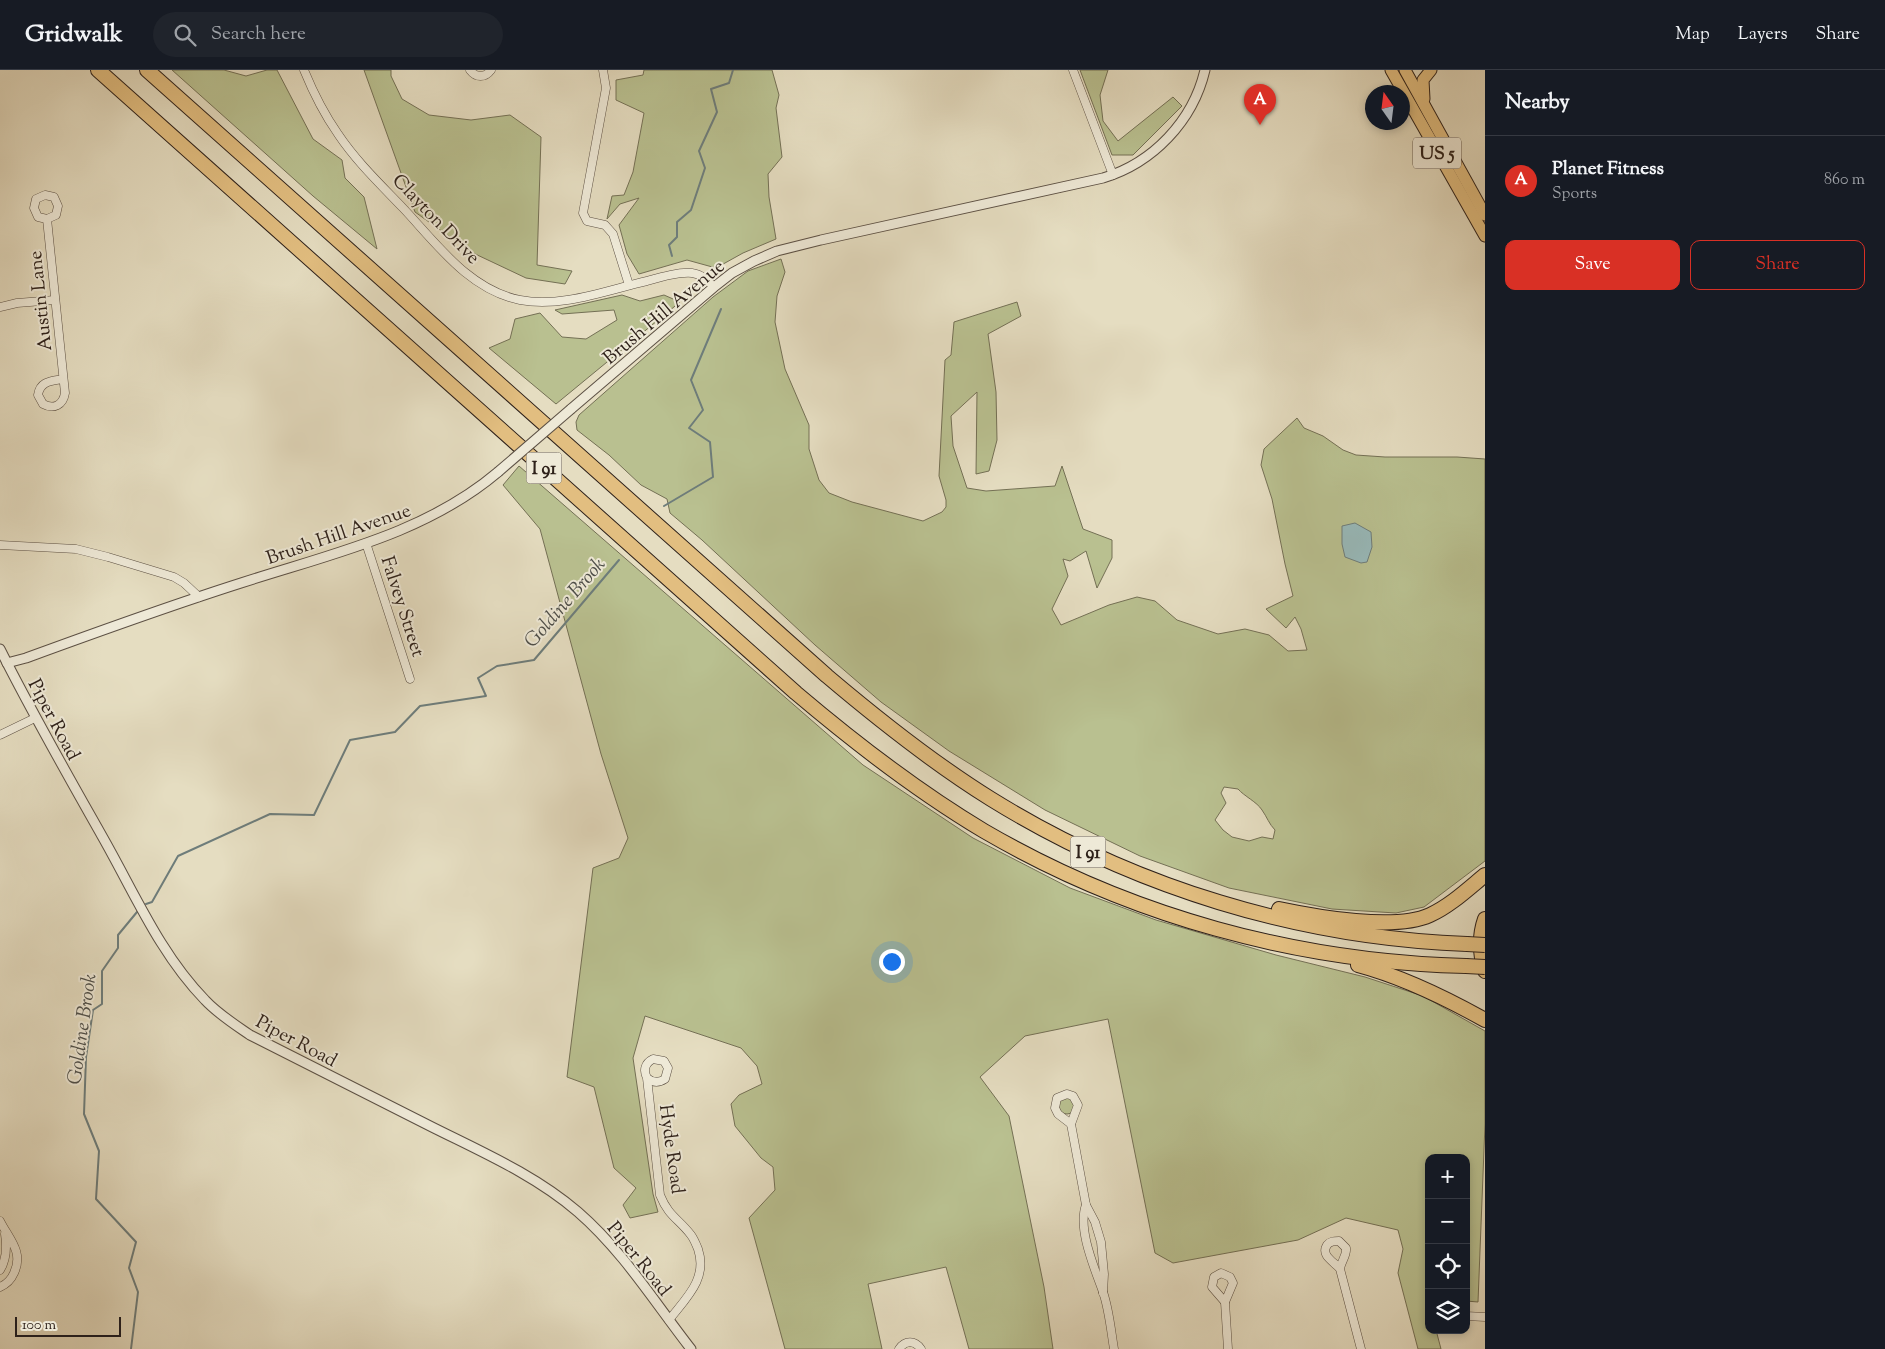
<!DOCTYPE html>
<meta charset="utf-8">
<style>
:root{--surface:#171b24;--page:#20242c;--text:#f1f3f6;--muted:#9ea1a6;--line:#363941;--accent:#d93025}
body{margin:0;font-family:"Sorts Mill Goudy",serif;background:var(--page);color:var(--text)}
.controls{position:absolute;right:15px;bottom:15px;display:grid;overflow:hidden;border-radius:10px;box-shadow:0 2px 8px #0003}
.controls button{width:45px;height:45px;display:grid;place-items:center;padding:0;border:0;border-bottom:1px solid var(--line);background:var(--surface);color:var(--text);font:25px sans-serif}
.compass{position:absolute;left:1365px;top:15px;width:45px;height:45px;border-radius:50%;background:var(--surface);box-shadow:0 2px 8px #0003;rotate:346deg}
.scale{position:absolute;left:15px;bottom:12px;width:106px;box-sizing:border-box;padding-left:5px;border:2px solid #2e211a;border-top:0;font-size:14px;line-height:18px;white-space:nowrap;color:#2e211a;-webkit-text-stroke:4px #eee9d7;paint-order:stroke}
.you{position:absolute;left:891px;top:891px;width:18px;height:18px;margin:-12px;border:4px solid #fff;border-radius:50%;background:#1a73e8;box-shadow:0 0 0 8px #1a73e833}
.badge{display:grid;place-items:center;width:32px;height:32px;border-radius:50%;background:var(--accent);color:#fff;font-size:16px;font-weight:700}
.pin{position:absolute;translate:-50% -41px;filter:drop-shadow(0 1px 2px #0008)}
.pin::after{content:'';position:absolute;top:26px;width:18px;height:15px;background:inherit;clip-path:polygon(0 0,100% 0,50% 100%)}
.list{margin:0;padding:0;list-style:none}
h2{display:flex;justify-content:space-between;align-items:center;height:65px;margin:0;padding:0 20px;font-size:21px}
h2 small{font-size:16px;font-weight:400;color:var(--muted)}
.list li{display:grid;grid-template-columns:32px 1fr auto;gap:15px;align-items:center;box-sizing:border-box;height:90px;padding:0 20px;border-top:1px solid var(--line)}
.list b{display:block;font-size:19px;white-space:nowrap}
.list p{margin:0;font-size:16px;white-space:nowrap;color:var(--muted)}
.list em{font-size:16px;font-style:normal;color:var(--muted)}
.actions{display:flex;gap:10px;padding:15px 20px}
.actions a{flex:1;padding:11px 0;border:1px solid var(--accent);border-radius:10px;text-align:center;font-size:18px;color:var(--accent)}
.actions .main{background:var(--accent);color:#fff}
.icon{flex:none;width:28px;height:28px;fill:none;stroke:currentColor;stroke-width:2;stroke-linecap:round;stroke-linejoin:round}
.map{position:relative;flex:none;width:1485px;height:1279px;overflow:hidden}
header{display:flex;align-items:center;gap:30px;box-sizing:border-box;height:70px;padding:0 25px;background:var(--surface);border-bottom:1px solid var(--line)}
header strong{font-size:24px}
nav{display:flex;gap:28px;margin-inline-start:auto;font-size:18px}
.search{width:350px;height:45px;background:var(--page);display:flex;align-items:center;gap:12px;box-sizing:border-box;padding:0 18px;border-radius:28px;color:var(--muted);font-size:19px}
main{display:flex}
aside{flex:1;background:var(--surface)}
.map>svg:first-child{display:block}
.green{fill:#b9c090;stroke:#747055;fill-rule:evenodd}
.water{fill:#98babb;stroke:#6e7d7b}
.lines{fill:none;stroke-linecap:round;stroke-linejoin:round}
.stream{stroke:#6e7d7b;stroke-width:2}
.minor-casing{stroke:#5c5044;stroke-width:9}
.tertiary-casing{stroke:#5c5044;stroke-width:11}
.primary-casing{stroke:#2e211a;stroke-width:13}
.motorway-casing{stroke:#2e211a;stroke-width:16}
.minor{stroke:#eee9d7;stroke-width:8}
.tertiary{stroke:#eee9d7;stroke-width:9}
.primary{stroke:#e2be80;stroke-width:11}
.motorway{stroke:#e2be80;stroke-width:14}
.tertiary-bridge-casing{stroke:#5c5044;stroke-width:11;stroke-linecap:butt}
.motorway-bridge-casing{stroke:#2e211a;stroke-width:16;stroke-linecap:butt}
.tertiary-bridge{stroke:#eee9d7;stroke-width:9}
.motorway-bridge{stroke:#e2be80;stroke-width:14}
.labels{text-anchor:middle;stroke-width:4;stroke-linejoin:round;paint-order:stroke}
.shield{fill:#eee9d7;stroke:#685d53;stroke-width:1}
.shield-label{font-size:18px;font-weight:bold;fill:#2e211a}
.street-label{font-size:19px;fill:#2e211a;stroke:#eee9d7}
.water-label{font-size:20px;font-style:italic;fill:#4e4f4a;stroke:#eee9d7}
</style>
<header>
<strong>Gridwalk</strong>
<div class="search"><svg class="icon" aria-label="search" viewBox="0 0 24 24"><circle cx="10" cy="10" r="6"/><path d="M15 15l6 6"/></svg>Search here</div>
<nav><a>Map</a><a>Layers</a><a>Share</a></nav>
</header>
<main>
<div class="map">
<svg width="1485" height="1279" viewBox="0 0 1485 1279">
<rect width="100%" height="100%" fill="#e5ddc1"/>
<filter id="stains"><feTurbulence type="fractalNoise" baseFrequency=".004" numOctaves="4"/><feColorMatrix values="0 0 0 0 .2 0 0 0 0 .09 0 0 0 0 .02 0 0 0 .5 -.17"/></filter>
<radialGradient id="worn" r=".72"><stop offset=".6" stop-color="#630" stop-opacity="0"/><stop offset="1" stop-color="#630" stop-opacity=".3"/></radialGradient>
<g class="green">
<path d="M172,0H224L246,6L267,0H277L313,69L342,90L345,108L364,127L377,179L313,126Z"/>
<path d="M364,0H391V6L402,29L429,45L471,50L510,45L541,67L537,195L572,201L565,214L526,208L471,182L415,142Z"/>
<path d="M644,0H772L779,25L776,38L782,87L768,104L769,127L776,169L743,183L716,198L687,190L639,204L627,184L619,155L639,128L620,134L607,149L612,126L624,125L633,102L644,43L616,30V10L643,5Z"/>
<path d="M1080,0H1108L1100,25L1103,51L1118,71L1173,27L1182,36L1133,85H1112Z"/>
<path d="M781,189L785,202L777,226L775,252L785,299L809,355V379L819,410L829,423L852,432L923,451L942,442L946,437V430L939,406L945,290L951,285L954,252L1017,232L1021,246L988,264L996,322L997,370L989,401L976,404L977,322L951,346L953,376L967,418L986,421L1055,416L1062,396L1083,459L1112,470V488L1097,518L1086,481L1070,491L1063,489L1068,506L1052,539L1061,555L1109,535L1137,527L1155,531L1177,550L1218,564L1245,559L1269,565L1288,581L1307,580L1301,559L1295,547L1286,558L1266,539L1293,526L1285,494L1272,429L1261,395L1264,379L1297,348L1304,358L1323,366L1343,380L1356,385L1385,387H1457L1485,389V791L1424,837L1396,843L1332,839L1229,818L1140,786L1045,740L949,681L881,632L815,575L702,470L670,443L667,429L641,415L609,385L577,360L576,352L579,345L713,227L748,201ZM1224,717L1238,719C1244,726 1257,732 1262,740C1267,747 1269,754 1275,760L1273,769L1262,767L1249,771L1232,767L1223,760L1215,750L1226,733L1221,723Z"/>
<path d="M622,225L640,231L664,225L680,232L556,334L489,278L510,269L515,249L540,243L562,267L586,269L617,250L614,240L562,244L555,240Z"/>
<path d="M519,396L863,695L973,768L1070,818L1156,850L1276,885L1365,907L1423,926L1485,961V1054L1478,1232L1466,1231V1088H1429V1260H1436L1441,1279H1418L1398,1203L1403,1179L1398,1160L1346,1148L1298,1170L1173,1193L1155,1183L1108,949L1025,966L980,1007L1009,1046L1044,1217L1053,1279H969L946,1197L868,1214L882,1279H785L749,1148L775,1120L773,1097L761,1088L735,1056L731,1034L739,1025L762,1014L757,996L741,978L645,946L633,988L653,1124L658,1142L630,1148L623,1135L636,1118L614,1098L594,1017L567,1007L593,798L619,788L628,768L601,684L540,459L503,415Z"/>
<circle cx="1067" cy="1036" r="8"/>
</g>
<path class="water" d="M1355,453L1371,462L1372,477L1367,492L1361,493L1345,487L1342,474V456Z"/>
<g class="lines">
<g class="stream">
<path d="M672,186L669,175L677,167V152L691,140L705,98L699,81L717,42L711,19L729,13L733,0"/>
<path d="M664,436L713,407L710,372L689,358L703,340L691,310L721,239"/>
<path d="M146,834L152,832L178,786L270,744L314,745L350,670L395,662L420,636L486,626L478,608L497,596L534,590L619,490"/>
<path d="M131,1279L138,1222L129,1198L136,1172L96,1129L99,1081L84,1044L86,987L93,940L102,934V901L118,878V865L137,842"/>
</g>
<defs>
<g id="minor">
<path d="M304,0C313,22 324,44 338,64C356,91 380,114 403,138C436,173 469,220 520,230C562,238 607,220 647,211C661,207 677,202 692,203C701,204 707,210 714,217"/>
<path d="M470,0C476,8 485,8 491,0"/>
<path d="M603,0L606,18L583,143L587,151L605,155L613,164L629,215"/>
<path d="M1073,0L1113,105"/>
<path d="M47,149L38,147L34,138L36,129L45,125L54,127L58,136L56,145L47,149L65,323C63,335 54,340 43,334L38,325C40,311 51,311 63,309"/>
<path d="M0,237L17,233L55,230"/>
<path d="M366,473L410,609"/>
<path d="M0,475L76,479L108,487L174,507L184,513L199,527"/>
<path d="M0,665L35,648"/>
<path d="M647,1008C653,1013 659,1013 665,1009L668,998L664,991L653,989C645,993 643,1000 647,1008L660,1125C669,1147 678,1148 691,1165C694,1169 696,1174 698,1179C708,1209 686,1228 669,1250"/>
<path d="M1067,1024L1073,1026L1078,1035L1071,1054L1058,1044L1055,1038L1057,1028Z"/>
<path d="M1071,1054L1086,1135L1095,1152L1101,1172L1104,1204L1103,1223"/>
<path d="M1086,1135C1077,1159 1095,1199 1103,1222C1109,1239 1111,1261 1114,1279"/>
<path d="M0,1151C9,1169 24,1182 14,1203C11,1210 7,1214 0,1217"/>
<path d="M1340,1199C1335,1192 1320,1186 1327,1175C1330,1171 1334,1171 1339,1171L1346,1178C1347,1186 1341,1191 1340,1199L1361,1279"/>
<path d="M0,1200C7,1189 7,1177 5,1164"/>
<path d="M1221,1203L1230,1207L1233,1213L1225,1232L1212,1217L1214,1207Z"/>
<path d="M1225,1232L1228,1279"/>
<path d="M1466,1246L1485,1247"/>
<path d="M899,1279C905,1270 915,1270 921,1279"/>
</g>
<g id="tertiary">
<path d="M571,339L714,217L732,203L754,191L777,181L821,170L1103,108C1153,93 1193,51 1205,0"/>
<path d="M0,579C32,643 67,704 102,766C134,822 160,884 205,930C218,944 234,954 250,965C311,996 371,1026 432,1057C482,1082 535,1105 578,1142C623,1181 655,1233 691,1279"/>
<path d="M7,593L26,588C97,562 169,536 241,513C330,484 425,464 498,402"/>
</g>
<g id="primary">
<path d="M1391,0L1485,166"/>
<path d="M1405,0L1485,145"/>
<path d="M1424,29L1423,10L1431,0"/>
</g>
<g id="motorway">
<path d="M98,0L796,623C855,673 917,721 984,761C1130,846 1297,892 1466,896"/>
<path d="M147,0L827,606C879,650 933,693 991,729C1133,817 1299,868 1467,874"/>
<path d="M1279,839C1317,847 1395,861 1430,845C1450,836 1468,819 1485,805"/>
<path d="M1485,849C1479,866 1480,884 1485,901"/>
<path d="M1358,895C1403,907 1444,927 1485,950"/>
</g>
</defs>
<use href="#minor" class="minor-casing"/>
<use href="#tertiary" class="tertiary-casing"/>
<use href="#primary" class="primary-casing"/>
<use href="#motorway" class="motorway-casing"/>
<use href="#minor" class="minor"/>
<use href="#tertiary" class="tertiary"/>
<use href="#primary" class="primary"/>
<use href="#motorway" class="motorway"/>
<defs>
<path id="tertiary-bridge" d="M498,402L571,339"/>
<g id="motorway-bridge">
<path d="M1467,874L1485,875"/>
<path d="M1466,896L1485,897"/>
</g>
</defs>
<use href="#tertiary-bridge" class="tertiary-bridge-casing"/>
<use href="#motorway-bridge" class="motorway-bridge-casing"/>
<use href="#tertiary-bridge" class="tertiary-bridge"/>
<use href="#motorway-bridge" class="motorway-bridge"/>
</g>
<g class="labels">
<g class="shield">
<rect x="1413" y="67.5" width="48" height="31" rx="4"/>
<rect x="526.5" y="382.5" width="35" height="31" rx="4"/>
<rect x="1070.5" y="766.5" width="35" height="31" rx="4"/>
</g>
<g class="shield-label">
<text x="1437" y="89">US 5</text>
<text x="544" y="404">I 91</text>
<text x="1088" y="788">I 91</text>
</g>
<g class="street-label">
<text transform="translate(437 148) rotate(46)" y="7">Clayton Drive</text>
<text transform="translate(39 231) rotate(-96)" y="7">Austin Lane</text>
<text transform="translate(663 241) rotate(-40)" y="7">Brush Hill Avenue</text>
<text transform="translate(338 463) rotate(-19)" y="7">Brush Hill Avenue</text>
<text transform="translate(404 536) rotate(72)" y="7">Falvey Street</text>
<text transform="translate(55 649) rotate(62)" y="7">Piper Road</text>
<text transform="translate(297 970) rotate(28)" y="7">Piper Road</text>
<text transform="translate(673 1079) rotate(82)" y="7">Hyde Road</text>
<text transform="translate(640 1188) rotate(51)" y="7">Piper Road</text>
</g>
<g class="water-label">
<text transform="translate(564 532) rotate(-49)" y="7">Goldine Brook</text>
<text transform="translate(81 959) rotate(-82)" y="7">Goldine Brook</text>
</g>
</g>
<rect width="100%" height="100%" filter="url(#stains)"/>
<rect width="100%" height="100%" fill="url(#worn)"/>
</svg>
<div class="controls">
<button>+</button>
<button>−</button>
<button><svg class="icon" aria-label="locate" viewBox="0 0 24 24"><circle cx="12" cy="12" r="6"/><path d="M12 2v4M12 18v4M2 12h4M18 12h4"/></svg></button>
<button><svg class="icon" aria-label="layers" viewBox="0 0 24 24"><path d="M12 4l9 5-9 5-9-5zM3 14l9 5 9-5"/></svg></button>
</div>
<svg class="compass" viewBox="-18 -18 36 36"><path d="M0-13l5 13h-10z" fill="#e53935"/><path d="M0 13l5-13h-10z" fill="#9ea1a6"/></svg>
<div class="scale">100 m</div>
<div class="you"></div>
<div class="pin badge" style="left:1260px;top:55px">A</div>
</div>
<aside>
<h2>Nearby<small></small></h2>
<ul class="list">
<li><span class="badge">A</span><div><b>Planet Fitness</b><p>Sports</p></div><em>860 m</em></li>
</ul>
<div class="actions"><a class="main">Save</a><a>Share</a></div>
</aside>
</main>
